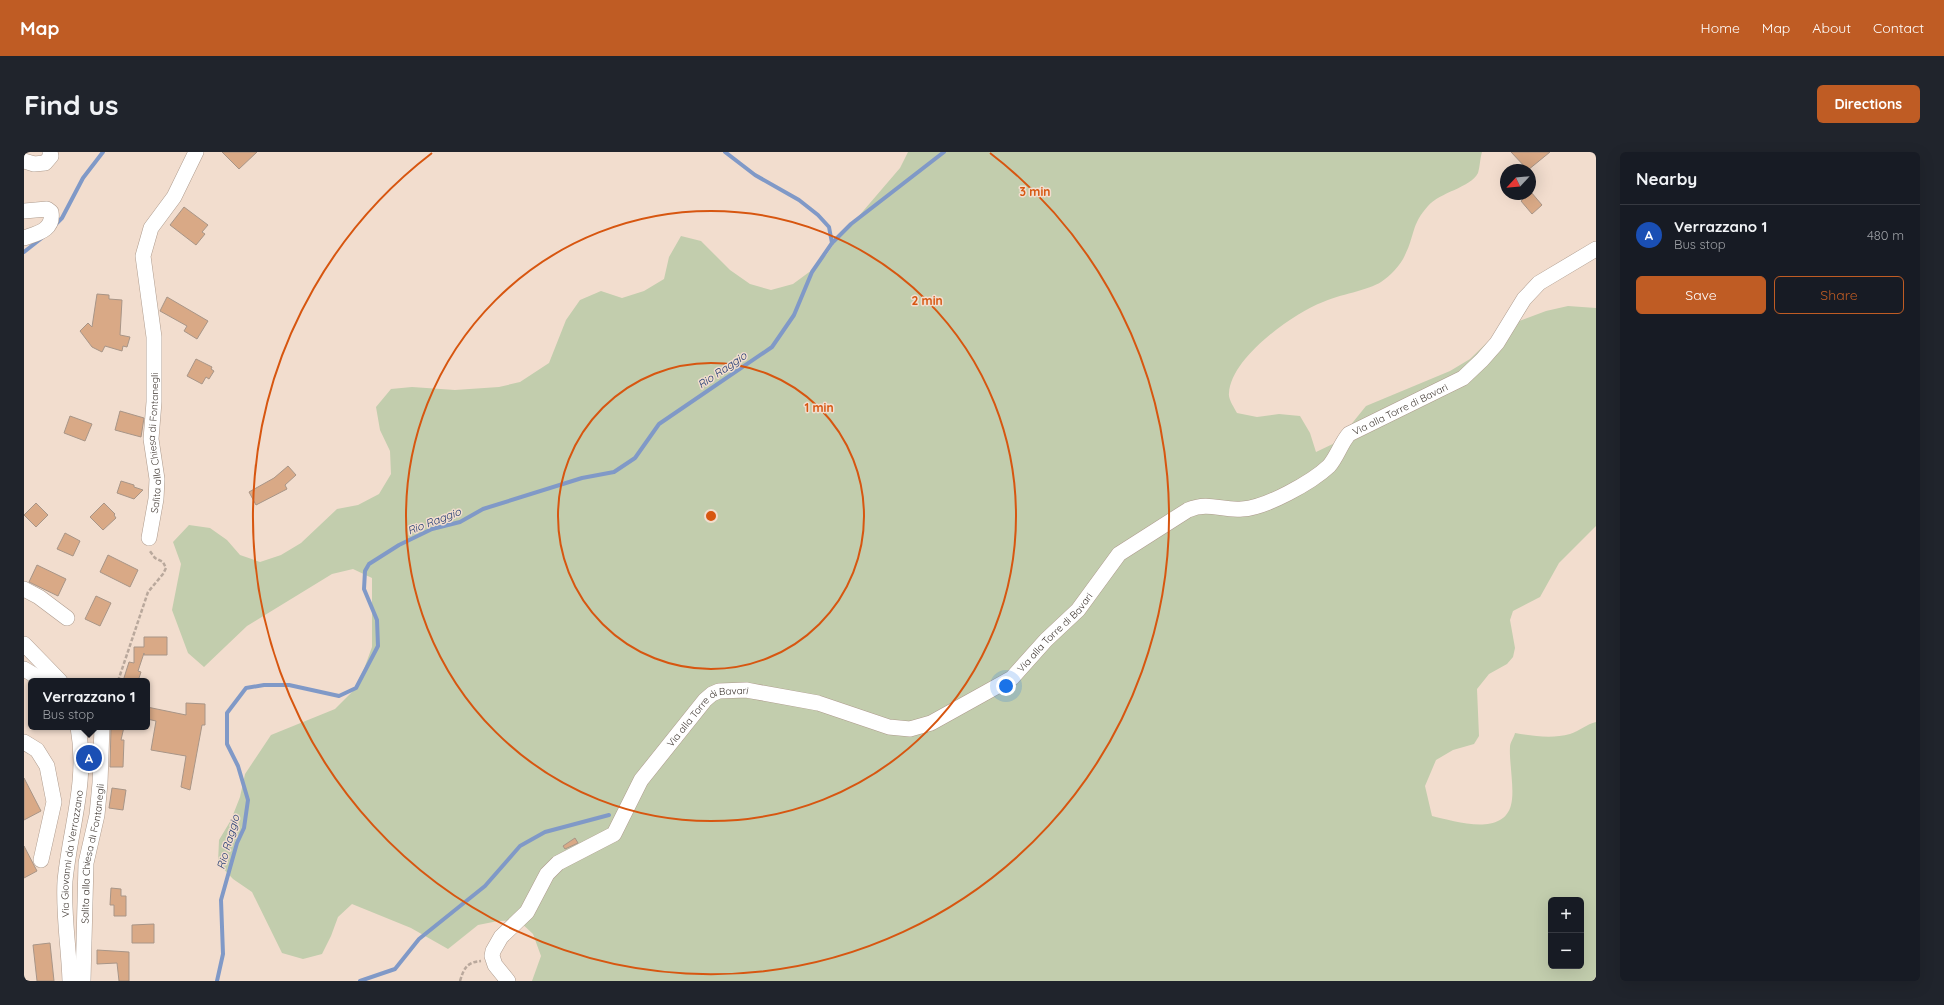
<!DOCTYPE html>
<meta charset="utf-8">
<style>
:root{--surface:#171b24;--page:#20242c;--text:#f1f3f6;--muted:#9ea1a6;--line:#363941;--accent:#bf5c24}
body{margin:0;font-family:Quicksand,sans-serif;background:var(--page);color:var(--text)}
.controls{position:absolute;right:12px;bottom:12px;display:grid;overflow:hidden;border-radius:6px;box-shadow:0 4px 16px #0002}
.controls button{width:36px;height:36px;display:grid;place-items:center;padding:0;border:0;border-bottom:1px solid var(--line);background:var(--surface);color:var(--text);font:20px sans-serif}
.compass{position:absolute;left:1476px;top:12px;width:36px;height:36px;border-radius:50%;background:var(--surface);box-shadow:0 4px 16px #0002;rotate:244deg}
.you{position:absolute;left:982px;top:534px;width:14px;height:14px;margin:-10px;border:3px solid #fff;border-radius:50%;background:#1a73e8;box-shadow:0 0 0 6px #1a73e833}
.badge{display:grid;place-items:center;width:26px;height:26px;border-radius:50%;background:var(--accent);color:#fff;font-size:13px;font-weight:700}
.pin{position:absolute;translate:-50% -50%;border:2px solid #fff;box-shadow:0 1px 4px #0006}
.popup{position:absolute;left:4px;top:526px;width:122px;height:52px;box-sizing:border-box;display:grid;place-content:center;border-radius:6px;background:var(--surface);filter:drop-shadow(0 1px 3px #0005);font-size:13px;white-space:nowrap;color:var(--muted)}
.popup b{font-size:15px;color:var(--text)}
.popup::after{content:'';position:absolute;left:50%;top:100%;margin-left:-8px;border:8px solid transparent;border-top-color:var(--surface)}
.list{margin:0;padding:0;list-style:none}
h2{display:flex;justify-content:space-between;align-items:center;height:52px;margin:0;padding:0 16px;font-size:17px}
h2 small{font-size:13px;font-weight:400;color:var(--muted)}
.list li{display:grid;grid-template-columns:26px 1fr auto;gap:12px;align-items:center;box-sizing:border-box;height:60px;padding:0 16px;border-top:1px solid var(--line)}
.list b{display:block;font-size:15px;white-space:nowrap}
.list p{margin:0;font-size:13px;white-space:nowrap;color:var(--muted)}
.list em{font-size:13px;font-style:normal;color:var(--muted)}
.actions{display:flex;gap:8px;padding:12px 16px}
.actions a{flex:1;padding:9px 0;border:1px solid var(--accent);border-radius:6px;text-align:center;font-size:14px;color:var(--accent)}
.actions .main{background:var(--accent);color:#fff}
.map{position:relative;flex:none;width:1572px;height:829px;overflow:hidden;border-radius:6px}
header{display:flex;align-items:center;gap:24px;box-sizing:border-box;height:56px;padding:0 20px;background:var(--accent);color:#fff}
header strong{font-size:19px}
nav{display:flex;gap:22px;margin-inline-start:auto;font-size:14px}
.intro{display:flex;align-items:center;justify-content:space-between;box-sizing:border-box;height:96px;padding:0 24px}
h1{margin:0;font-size:28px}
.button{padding:10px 18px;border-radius:6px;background:var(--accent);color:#fff;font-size:14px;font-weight:700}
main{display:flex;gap:24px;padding:0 24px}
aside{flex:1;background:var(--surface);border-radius:6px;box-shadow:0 4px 16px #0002}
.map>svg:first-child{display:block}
.green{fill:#c2cdad;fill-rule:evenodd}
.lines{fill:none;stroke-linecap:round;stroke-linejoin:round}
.stream{stroke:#8099c7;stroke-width:4}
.building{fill:#d9a986;stroke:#a89587}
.minor-casing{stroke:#ae9b8d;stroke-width:16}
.path{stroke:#b9a89c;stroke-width:2.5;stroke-dasharray:4 2;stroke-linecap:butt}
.minor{stroke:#fff;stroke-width:15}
.ring{fill:none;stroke:#d75610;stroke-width:2}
.labels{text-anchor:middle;stroke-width:3;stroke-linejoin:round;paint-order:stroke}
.street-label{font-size:10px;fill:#413933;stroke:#f2ddce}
.water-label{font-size:11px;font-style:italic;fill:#1b3770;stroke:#f2ddce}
.centre{fill:#d75610;stroke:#f2ddce;stroke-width:2}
.ring-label{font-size:12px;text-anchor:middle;font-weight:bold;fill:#d75610;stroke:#f2ddce;stroke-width:3;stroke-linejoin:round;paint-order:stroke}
</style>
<header>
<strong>Map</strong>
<nav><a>Home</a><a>Map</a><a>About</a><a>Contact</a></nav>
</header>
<div class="intro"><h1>Find us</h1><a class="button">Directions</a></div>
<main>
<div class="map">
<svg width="1572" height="829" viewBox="0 0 1572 829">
<rect width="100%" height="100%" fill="#f2ddce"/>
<path class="green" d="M884,0H1458C1456,6 1456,15 1454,21C1446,36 1416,40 1404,54C1387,73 1391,83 1381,103C1377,113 1366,124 1357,130C1345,138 1314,143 1299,150C1268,162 1207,206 1205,241C1204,247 1210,255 1213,261L1233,265L1255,262L1276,264L1286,281L1292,300L1313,290L1342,254L1426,219L1446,207L1479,175L1522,159L1544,154L1572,156V374L1535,411L1516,445L1489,459L1486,468L1491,496L1489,505L1483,512L1465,522L1453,537L1455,584L1450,592L1429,598L1412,608L1401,634L1408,664C1430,669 1479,685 1487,653C1491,638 1485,611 1486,595C1486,590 1490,586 1491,581C1509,584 1528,587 1546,582C1555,579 1563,572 1572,570V829H508L517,804L509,782L494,768L474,769L454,773L424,797L387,776L328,752L314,765L307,784L298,802L279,807L258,801L228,740L209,727L194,711L195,688L207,668L216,645L221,622L247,583L311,557L329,539L340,517L348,495V426L329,417L308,422L223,474L180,515L164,501L148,458L157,412L149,390L165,373L186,376L203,388L216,403L236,410L257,403L277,391L313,357L334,353L355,342L367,322L366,299L356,278L352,255L367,237L388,235L431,238L475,235L496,230L525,211L542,168L556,148L577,139L598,146L620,139L640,127L645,105L657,84L677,89L706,118L726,132L747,138L769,132L788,118L803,102L816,83L834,65L876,16ZM1527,748H1557V814H1527Z"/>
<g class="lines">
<g class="stream">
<path d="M701,0L731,23L775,48L794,63L805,75L808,91"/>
<path d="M31,73L38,66L59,26L79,0"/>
<path d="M0,100L19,85"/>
<path d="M193,829L199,802L197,748L213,691L220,676L224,648L214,614L203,592V561L222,536L240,533H265L315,544L332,536L354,494L353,468L340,437L341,419L345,412L375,393L408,377L436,370L459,357L558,326L590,320L611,306L635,272L748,195L770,163L788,120L808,91L827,72L920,0"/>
<path d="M336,829L371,817L395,787L461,734L496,694L521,680L585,663"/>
</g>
</g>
<g class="building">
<path d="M198,0H233L215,17Z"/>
<path d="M1487,0H1526L1504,18Z"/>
<path d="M1507,40L1518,53L1508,62L1497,49Z"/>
<path d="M160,55L184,73L178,80L181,82L172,93L146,73Z"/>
<path d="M73,142L85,143V147L98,148L96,183L106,185L103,195L99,194L98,199L81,194L78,200L68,195L56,179L64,171L68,175Z"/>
<path d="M143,145L184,169L173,187L160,179L163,174L136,159Z"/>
<path d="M172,207L188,215L187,217L190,219L185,227L182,225L178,232L163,224Z"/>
<path d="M96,259L120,266L117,285L91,278Z"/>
<path d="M46,264L68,272L61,289L40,281Z"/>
<path d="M264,314L272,323L261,333L263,337L232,353L225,340L250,326Z"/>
<path d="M97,329L110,333V335L119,338L110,347L93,341Z"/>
<path d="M12,351L24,363L12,375L0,363Z"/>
<path d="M80,351L91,362L90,363L92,366L79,378L66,365Z"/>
<path d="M41,381L56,389L49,404L33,397Z"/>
<path d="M84,403L114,418L106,435L76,420Z"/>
<path d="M13,413L42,427L34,444L5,430Z"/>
<path d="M72,444L87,451L76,474L61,467Z"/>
<path d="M120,485H143V503H120V501L114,519L117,520L114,529H99L105,510L110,511V495H120Z"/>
<path d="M162,551L181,552V573H178L166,638L157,635L162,604L127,598L132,569L123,567V555L162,563Z"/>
<path d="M87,575H100L97,588H100L99,615H86Z"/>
<path d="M0,626L17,659L0,668Z"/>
<path d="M88,636L102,638L99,658L85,656Z"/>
<path d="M551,686L554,691L541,697L539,694Z"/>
<path d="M0,694L13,719L0,726Z"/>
<path d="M87,736L97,737V744H102V764H90V753H86Z"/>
<path d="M130,772V791H108V773Z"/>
<path d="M26,791L30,829H13L9,793Z"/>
<path d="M73,798L105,800V829H95L93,811L73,812Z"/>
</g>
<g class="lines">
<defs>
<g id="minor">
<path d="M0,9L10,12L21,11L27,4L26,0"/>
<path d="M0,59L23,57L27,60C30,78 14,81 0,86"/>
<path id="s1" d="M125,386L132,347L133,327L127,287L130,250V185L119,104L127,76L150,45L172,0"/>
<path d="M0,437L15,445L43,466"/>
<path d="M0,492L36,529"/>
<path d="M0,517L20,529"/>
<path d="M0,590L13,598L23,614L30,650L17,708"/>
<path id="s2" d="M46,829C45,796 39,762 41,729C46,676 64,630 54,575"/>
<path id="s3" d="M59,829L62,711L73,663L76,631L78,575"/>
<path id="s4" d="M484,829L471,813L468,804L469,799L477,785L503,760L523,722L534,711L590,682L617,628L681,548L688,542L695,539L722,538L794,551L865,575L886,577L907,571L988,526L1022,488L1054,458L1095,402L1164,358C1185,349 1198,359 1218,357C1242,356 1288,330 1305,314C1313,305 1317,291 1325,282L1439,226L1458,208L1473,191L1500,147L1515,131L1572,97"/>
</g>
</defs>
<use href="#minor" class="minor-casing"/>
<g class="path">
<path d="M94,529L124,440L139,422L142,416L139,410L131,406L125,398"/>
<path d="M436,829C440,816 443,810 457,809"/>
</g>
<use href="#minor" class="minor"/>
</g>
<g class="ring">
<circle cx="687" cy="364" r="153"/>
<circle cx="687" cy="364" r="305"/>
<path d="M966 1A458 458 0 1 1 408 1"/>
</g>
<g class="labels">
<g class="street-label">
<text dy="4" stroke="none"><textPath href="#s4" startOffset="1193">Via alla Torre di Bavari</textPath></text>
<text dy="4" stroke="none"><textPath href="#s1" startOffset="96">Salita alla Chiesa di Fontanegli</textPath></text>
<text dy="4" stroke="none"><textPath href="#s4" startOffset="762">Via alla Torre di Bavari</textPath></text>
<text dy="4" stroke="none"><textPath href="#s4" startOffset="366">Via alla Torre di Bavari</textPath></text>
<text dy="4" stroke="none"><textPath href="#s2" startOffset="128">Via Giovanni da Verrazzano</textPath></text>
<text dy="4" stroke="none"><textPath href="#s3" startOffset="128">Salita alla Chiesa di Fontanegli</textPath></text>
</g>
<g class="water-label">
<text transform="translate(698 218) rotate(-34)" y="4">Rio Raggio</text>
<text transform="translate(410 369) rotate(-21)" y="4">Rio Raggio</text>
<text transform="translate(204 690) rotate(-74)" y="4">Rio Raggio</text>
</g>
</g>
<circle cx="687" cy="364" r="6" class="centre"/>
<g class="ring-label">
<text x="1011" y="44">3 min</text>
<text x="903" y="153">2 min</text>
<text x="795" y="260">1 min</text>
</g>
</svg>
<div class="controls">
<button>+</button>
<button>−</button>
</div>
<svg class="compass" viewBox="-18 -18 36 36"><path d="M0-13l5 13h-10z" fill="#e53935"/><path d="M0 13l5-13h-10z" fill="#9ea1a6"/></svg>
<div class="you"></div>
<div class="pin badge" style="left:65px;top:606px;background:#1a4fb4">A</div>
<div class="popup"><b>Verrazzano 1</b>Bus stop</div>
</div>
<aside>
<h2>Nearby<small></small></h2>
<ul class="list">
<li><span class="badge" style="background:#1a4fb4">A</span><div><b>Verrazzano 1</b><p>Bus stop</p></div><em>480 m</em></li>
</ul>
<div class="actions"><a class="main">Save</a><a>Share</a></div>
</aside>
</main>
